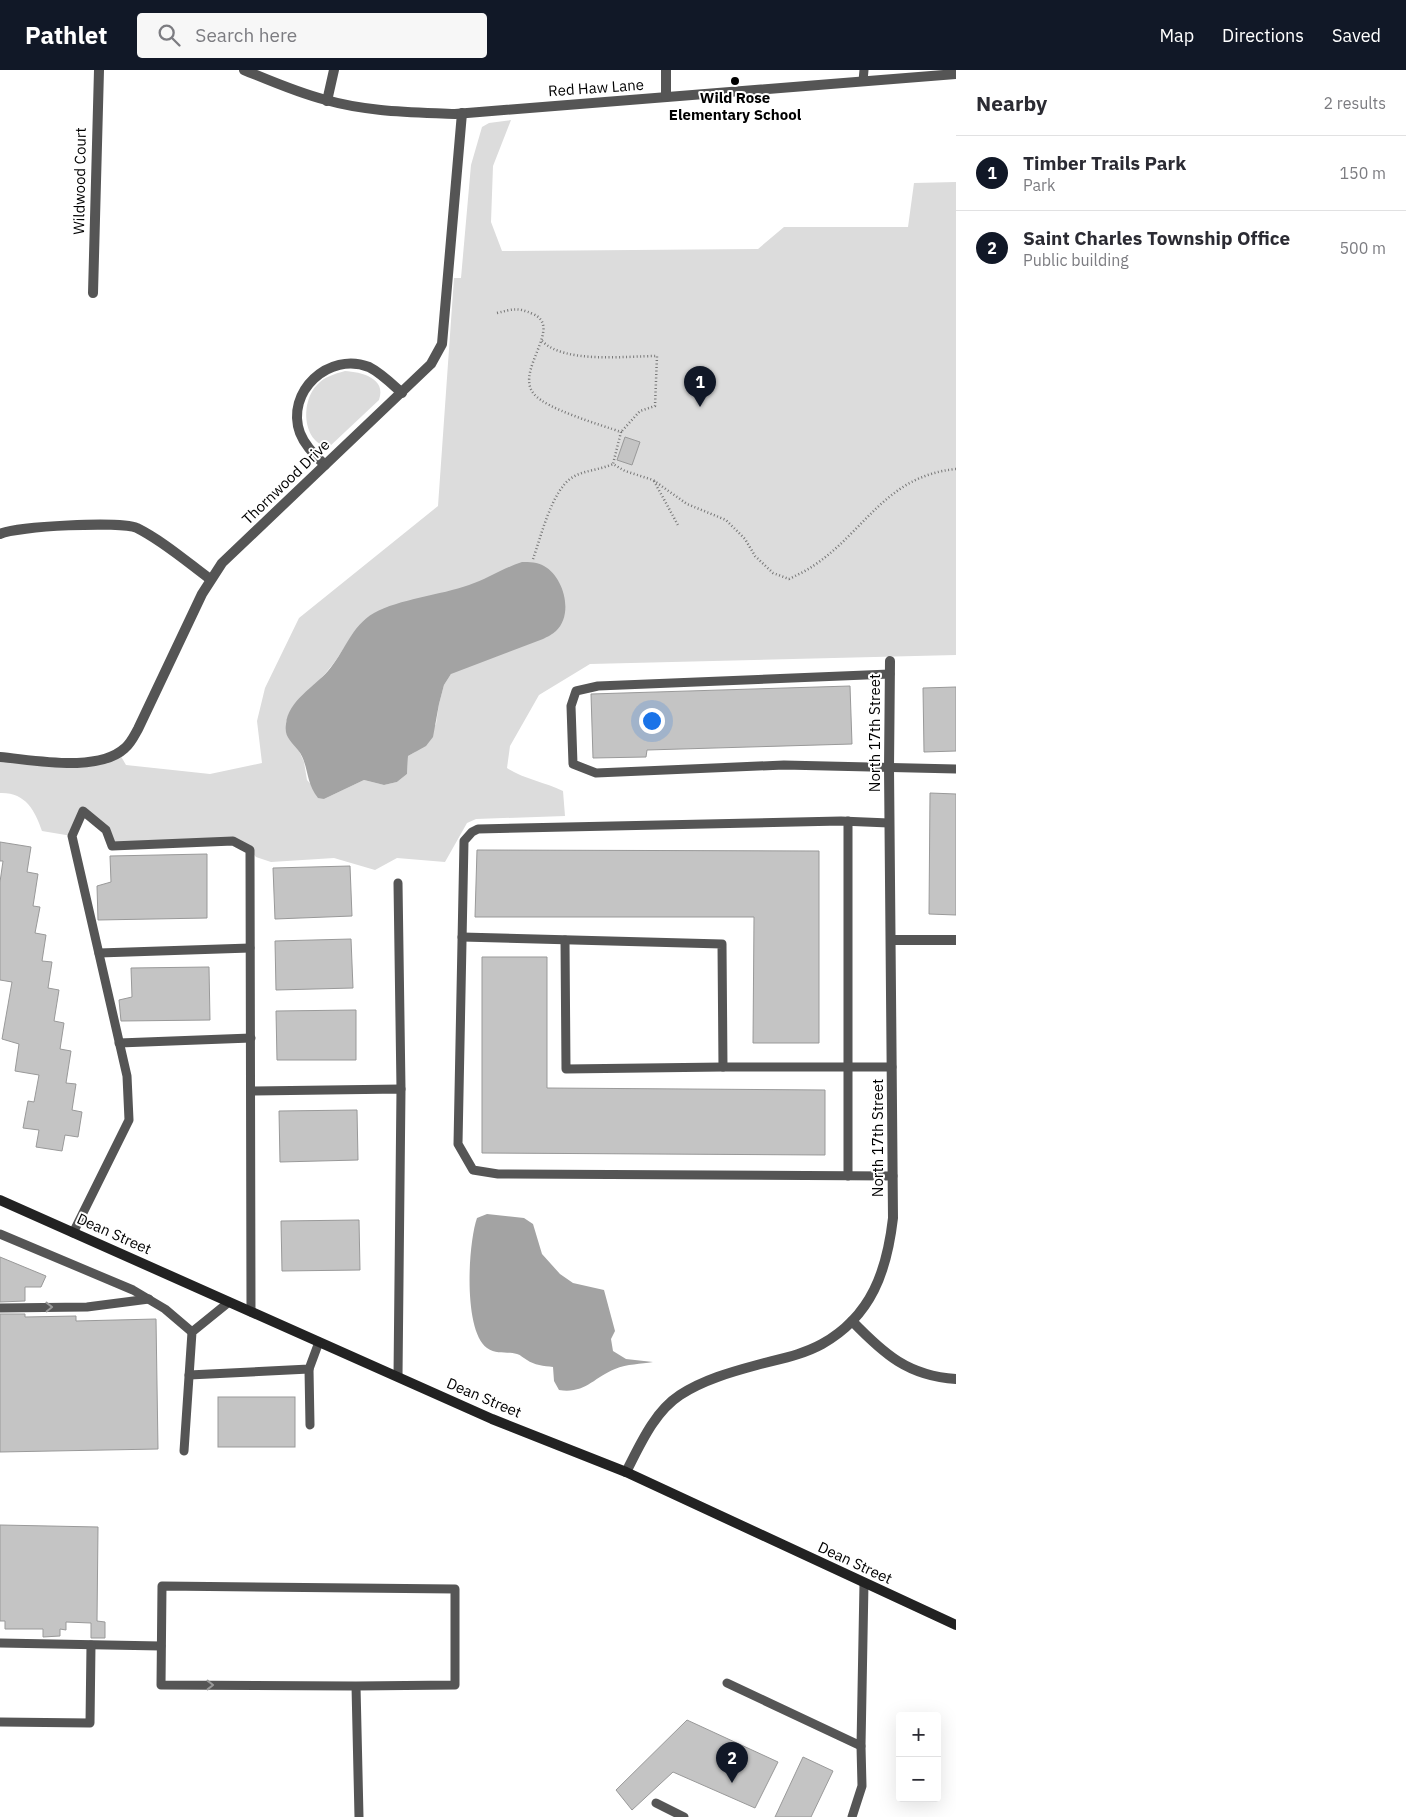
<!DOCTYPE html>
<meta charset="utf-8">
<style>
:root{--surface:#fff;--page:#f7f7f7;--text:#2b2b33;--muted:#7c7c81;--line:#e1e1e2;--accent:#111827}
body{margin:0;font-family:"IBM Plex Sans",sans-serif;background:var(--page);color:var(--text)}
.controls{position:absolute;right:15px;bottom:15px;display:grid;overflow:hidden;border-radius:5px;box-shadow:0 5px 20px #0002}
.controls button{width:45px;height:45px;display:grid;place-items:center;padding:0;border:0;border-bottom:1px solid var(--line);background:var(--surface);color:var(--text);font:25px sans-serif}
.you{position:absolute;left:651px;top:650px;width:18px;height:18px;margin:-12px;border:4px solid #fff;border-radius:50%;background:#1a73e8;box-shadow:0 0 0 8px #1a73e833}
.badge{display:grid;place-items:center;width:32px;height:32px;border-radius:50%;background:var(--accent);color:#fff;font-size:16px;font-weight:700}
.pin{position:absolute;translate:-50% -41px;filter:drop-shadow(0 1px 2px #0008)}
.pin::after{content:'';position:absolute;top:26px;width:18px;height:15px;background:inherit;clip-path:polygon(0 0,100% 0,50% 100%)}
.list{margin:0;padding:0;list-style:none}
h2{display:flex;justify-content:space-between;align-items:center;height:65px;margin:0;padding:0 20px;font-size:21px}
h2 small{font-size:16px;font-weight:400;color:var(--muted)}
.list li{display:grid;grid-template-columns:32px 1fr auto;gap:15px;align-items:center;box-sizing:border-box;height:75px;padding:0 20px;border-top:1px solid var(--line)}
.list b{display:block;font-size:19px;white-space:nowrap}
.list p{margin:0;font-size:16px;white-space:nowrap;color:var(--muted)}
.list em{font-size:16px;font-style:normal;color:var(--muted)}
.icon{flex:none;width:28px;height:28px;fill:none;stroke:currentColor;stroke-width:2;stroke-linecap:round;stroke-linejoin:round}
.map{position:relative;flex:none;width:956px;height:1747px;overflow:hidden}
header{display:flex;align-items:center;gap:30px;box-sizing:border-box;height:70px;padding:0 25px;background:var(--accent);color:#fff}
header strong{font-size:24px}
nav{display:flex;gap:28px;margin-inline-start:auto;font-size:18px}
.search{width:350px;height:45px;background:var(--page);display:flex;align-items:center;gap:12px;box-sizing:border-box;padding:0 18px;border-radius:5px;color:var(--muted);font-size:19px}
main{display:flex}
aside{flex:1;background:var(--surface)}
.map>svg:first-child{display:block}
.green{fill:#dcdcdc;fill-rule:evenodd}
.water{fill:#a3a3a3}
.building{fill:#c4c4c4;stroke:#999}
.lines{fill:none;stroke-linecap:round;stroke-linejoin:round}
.path{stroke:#777;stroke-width:2.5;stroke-dasharray:1 2.5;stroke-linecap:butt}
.lane{stroke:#555;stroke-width:9}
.street{stroke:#555;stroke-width:10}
.secondary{stroke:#222;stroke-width:10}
.oneway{stroke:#999}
.poi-dot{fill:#000;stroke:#fff;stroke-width:2}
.labels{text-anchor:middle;stroke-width:4;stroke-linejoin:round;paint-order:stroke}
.street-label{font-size:15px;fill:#000;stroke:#fff}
.poi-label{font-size:15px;font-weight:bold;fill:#000;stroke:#fff}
</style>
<header>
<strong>Pathlet</strong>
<div class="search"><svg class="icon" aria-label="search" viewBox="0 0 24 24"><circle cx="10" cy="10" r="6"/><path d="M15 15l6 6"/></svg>Search here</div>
<nav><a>Map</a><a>Directions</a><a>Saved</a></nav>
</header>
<main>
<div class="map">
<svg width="956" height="1747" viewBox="0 0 956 1747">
<rect width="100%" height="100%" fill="#fff"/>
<g class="green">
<path d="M511,50L493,96L491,152L502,181L758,179L784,157H908L914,113L956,112V585L590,594L539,625L510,676L507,698C524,709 545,712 563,721L565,746L476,749L467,753L445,792L397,788L375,800L334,788L271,792L256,787L250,780L233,771L112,776L106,760L83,742L72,766L42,761C35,740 25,722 0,723V687L83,693L119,683L126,695L210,704L262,693L257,651L265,618L299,548L438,436L454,208H461L471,95L482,57L489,53ZM361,555L451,604L444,615L439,634L436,654L415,682L408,686L407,704L397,712L384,715L364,710L324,729L307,710L304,692L286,652C296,629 314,618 329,599C341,585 348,569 361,555Z"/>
<path d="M345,301C361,302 387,308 379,330L329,377C324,375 318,374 315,370C302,356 304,328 317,315C324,307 334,304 345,301Z"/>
</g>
<g class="water">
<path d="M522,492C529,492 538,492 544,496C564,507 574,544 556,561C553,564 547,567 543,569L451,604L444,615L439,634L433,667L426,676L408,686L407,704L397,712L384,715L364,710L324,729L318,728C305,712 309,694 298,680C291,671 284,667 286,654C288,631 314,617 328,601C344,583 351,556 374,543C399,529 441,525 469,515C487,509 503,498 522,492Z"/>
<path d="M487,1144L524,1148L533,1154L542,1184L560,1204L573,1213L604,1220L615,1261L611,1269L613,1281L626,1289L653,1292C641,1294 627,1294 615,1299C593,1308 585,1324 559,1320L554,1311L553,1297C544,1296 534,1295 527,1290C523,1288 521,1285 517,1284C507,1281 497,1285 487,1278C463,1260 468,1174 477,1148Z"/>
</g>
<g class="building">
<path d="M625,367L640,372L632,395L617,390Z"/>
<path d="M850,616L852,674L647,680L646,687L593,688L591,624Z"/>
<path d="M956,617V681L924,682L923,618Z"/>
<path d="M930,723L956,724V845L929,844Z"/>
<path d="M0,772L31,777L27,802L38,804L33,836L40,837L35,863L46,865L42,891L52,892L48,918L59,920L54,951L64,953L60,979L71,981L66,1013L76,1014L72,1040L82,1042L78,1067L65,1065L62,1081L36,1077L39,1060L23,1058L28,1031L34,1032L39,1005L15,1001L19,974L2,969L12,912L0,910V812L3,791H0Z"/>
<path d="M477,780L819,781V973H753L754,847H475Z"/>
<path d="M207,784V848L98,850L97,816L111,812L110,786Z"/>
<path d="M350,796L352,846L275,849L273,798Z"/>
<path d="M351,869L353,918L276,920L275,871Z"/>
<path d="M482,887H547V1018L825,1020V1085L482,1083Z"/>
<path d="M209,897L210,950L121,951L119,930L132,927L131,898Z"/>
<path d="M356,940V990H277L276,941Z"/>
<path d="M357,1040L358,1090L280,1092L279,1041Z"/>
<path d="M359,1150L360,1200L282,1201L281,1151Z"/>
<path d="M0,1187L46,1206L41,1217H25V1231L0,1232Z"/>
<path d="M0,1244H25V1247L76,1246V1251L156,1249L158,1379L0,1382Z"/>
<rect x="218" y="1327" width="77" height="50"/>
<path d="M0,1455L98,1457L97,1551L105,1552V1568H91V1553L66,1552V1560L60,1559V1566L43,1567V1559H5V1551H0Z"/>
<path d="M687,1650L778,1692L755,1738L673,1702L632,1740L616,1720Z"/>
<path d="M803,1687L833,1701L811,1747H775Z"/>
</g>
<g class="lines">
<g class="path">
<path d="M497,243C514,239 517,237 533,244C564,257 514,301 534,324C546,339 601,355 621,362L613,394L625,401L653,410L687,434L726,450L745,469L755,486L773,503L789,509C797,505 806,501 813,496C865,462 885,406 956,399"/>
<path d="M542,271C565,294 626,286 657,286L655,336L640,341L621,362"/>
<path d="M654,411L679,457"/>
<path d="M533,489C541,467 552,419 573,407C585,400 600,400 613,394"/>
</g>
<g class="lane">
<path d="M863,11L864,0"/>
<path d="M890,604L598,616L576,621L571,636L573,694L596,703L784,695L956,699"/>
<path d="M848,751V1106"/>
<path d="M889,753L841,751L478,759L472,762L464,771L458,1074L473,1100L498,1104L893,1106"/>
<path d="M398,813L401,1019"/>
<path d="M462,867L722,874L723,997H892"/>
<path d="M565,870L566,999L723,997"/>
<path d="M99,883L250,878"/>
<path d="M119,973L251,968"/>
<path d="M251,1021L401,1019L398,1306"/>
<path d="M73,1163L129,1050L127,1006L72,766L83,741L106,760L112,776L233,771L250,780L251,1242"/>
<path d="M0,1164L133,1220L165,1239L192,1262"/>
<path d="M0,1238L87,1237L149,1229"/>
<path d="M309,1299L310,1355"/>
<path d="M189,1305L309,1299L319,1272"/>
<path d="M184,1381L192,1262L229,1232"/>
<path d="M0,1573L161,1576"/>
<path d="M727,1613L861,1676L864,1513"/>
<path d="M356,1616L161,1615L162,1516L455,1519V1615L356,1616L359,1747"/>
<path d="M0,1652L90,1653L91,1575"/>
<path d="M656,1733L684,1747"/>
<path d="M852,1747L862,1716L861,1676"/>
</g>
<g class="street">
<path d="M244,0C271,11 298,23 326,30C368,42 412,42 455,44L956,4"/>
<path d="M666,0V27"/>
<path d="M327,31L334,0"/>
<path d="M93,223L99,0"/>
<path d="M325,395C315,386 305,376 300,363C285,322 329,281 369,297C381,303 392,314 402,323"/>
<path d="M0,464C16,456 121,451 137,458C163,471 187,492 210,509"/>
<path d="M0,687C35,690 98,703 125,678C131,673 134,666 138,659L202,524L222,493L431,294L442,274L462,43"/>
<path d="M891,870H956"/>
<path d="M852,1251C884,1284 908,1306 956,1309"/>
<path d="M626,1402C640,1375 654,1342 680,1325C703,1310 731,1302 757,1295C779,1289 802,1285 822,1274C872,1246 887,1200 893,1148L889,698L890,591"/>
</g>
<path class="secondary" d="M0,1130L492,1349L626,1402L956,1555"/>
</g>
<defs><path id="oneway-chevron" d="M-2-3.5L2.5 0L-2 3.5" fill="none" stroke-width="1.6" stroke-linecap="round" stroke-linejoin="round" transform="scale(1.25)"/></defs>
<g class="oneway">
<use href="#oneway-chevron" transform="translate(49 1237) rotate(-1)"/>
<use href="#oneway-chevron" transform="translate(210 1615)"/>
</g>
<circle class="poi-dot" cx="735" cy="11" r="5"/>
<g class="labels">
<g class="street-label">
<text transform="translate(596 18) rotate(-4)" y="5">Red Haw Lane</text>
<text transform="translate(80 111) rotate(-89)" y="5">Wildwood Court</text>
<text transform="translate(286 412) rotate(-44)" y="5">Thornwood Drive</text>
<text transform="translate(875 663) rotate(-90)" y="5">North 17th Street</text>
<text transform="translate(878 1068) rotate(-90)" y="5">North 17th Street</text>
<text transform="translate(114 1164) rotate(24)" y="5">Dean Street</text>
<text transform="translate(484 1328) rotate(23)" y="5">Dean Street</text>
<text transform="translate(855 1493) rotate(25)" y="5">Dean Street</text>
</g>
<g class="poi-label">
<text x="735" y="33">Wild Rose<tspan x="735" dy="17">Elementary School</tspan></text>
</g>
</g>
</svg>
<div class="controls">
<button>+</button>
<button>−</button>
</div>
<div class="you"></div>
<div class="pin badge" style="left:700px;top:337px">1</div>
<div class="pin badge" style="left:732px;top:1713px">2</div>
</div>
<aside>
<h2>Nearby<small>2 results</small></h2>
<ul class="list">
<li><span class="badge">1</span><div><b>Timber Trails Park</b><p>Park</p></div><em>150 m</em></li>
<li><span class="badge">2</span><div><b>Saint Charles Township Office</b><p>Public building</p></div><em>500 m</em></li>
</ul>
</aside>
</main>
